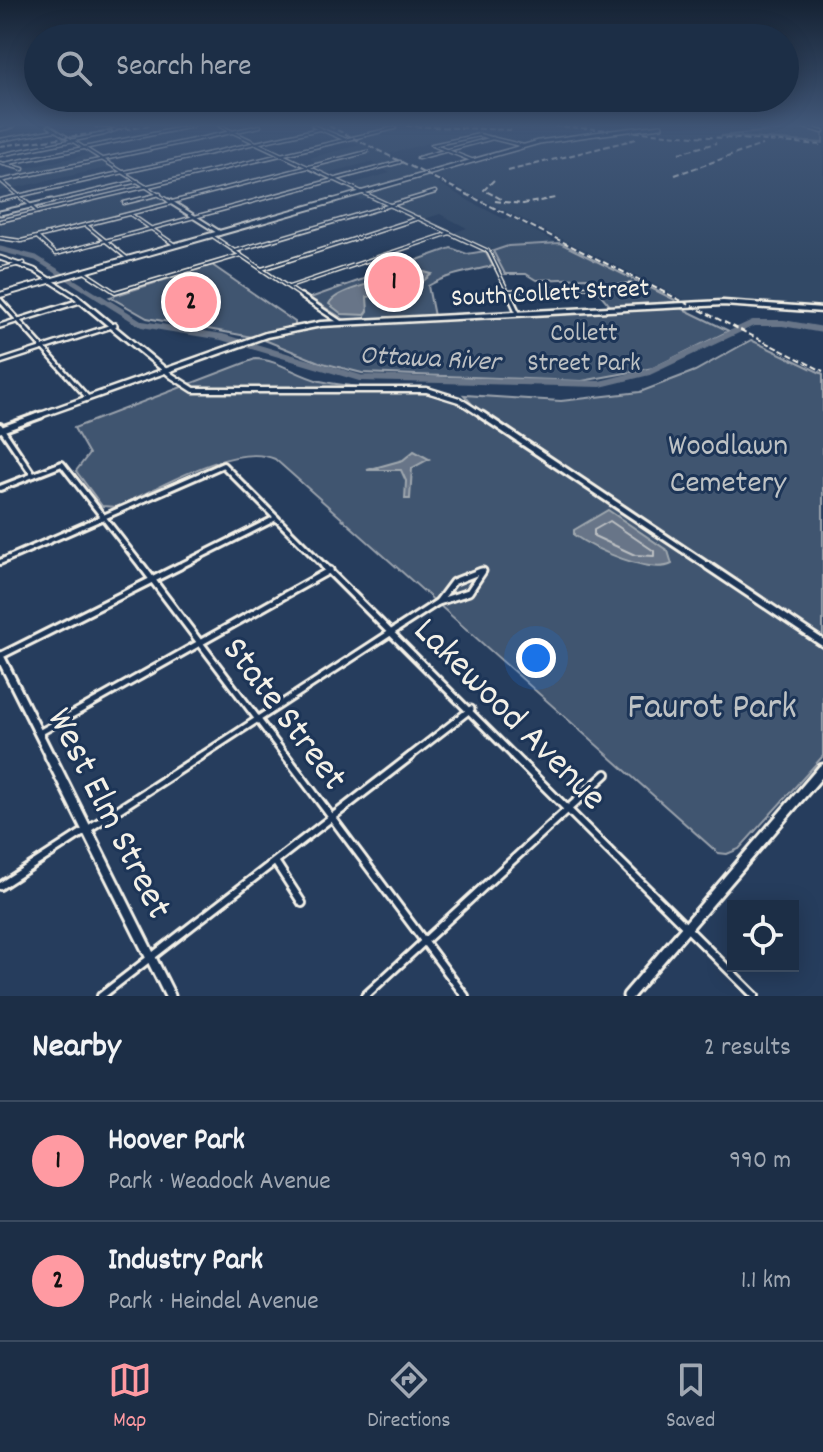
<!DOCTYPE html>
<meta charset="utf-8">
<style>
:root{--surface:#1c2e46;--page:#25364d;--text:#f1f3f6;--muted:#a0a8b3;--line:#3a4a5f;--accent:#ff9aa2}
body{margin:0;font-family:Dekko,sans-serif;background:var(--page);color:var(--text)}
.controls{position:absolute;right:24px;bottom:24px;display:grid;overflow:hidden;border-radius:0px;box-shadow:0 4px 20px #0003}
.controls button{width:72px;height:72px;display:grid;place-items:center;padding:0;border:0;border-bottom:2px solid var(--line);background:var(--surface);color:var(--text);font:40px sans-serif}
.you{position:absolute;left:536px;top:658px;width:28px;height:28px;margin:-20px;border:6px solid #fff;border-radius:50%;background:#1a73e8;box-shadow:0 0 0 12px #1a73e833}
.badge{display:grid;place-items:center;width:52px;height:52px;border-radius:50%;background:var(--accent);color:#111;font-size:26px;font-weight:700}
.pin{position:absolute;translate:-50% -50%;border:4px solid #fff;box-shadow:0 2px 8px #0006}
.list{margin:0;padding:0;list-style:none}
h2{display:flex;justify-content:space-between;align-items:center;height:104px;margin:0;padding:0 32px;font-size:34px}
h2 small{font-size:26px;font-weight:400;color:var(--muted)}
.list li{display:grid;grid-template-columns:52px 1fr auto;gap:24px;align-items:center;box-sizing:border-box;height:120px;padding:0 32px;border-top:2px solid var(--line)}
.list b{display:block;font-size:30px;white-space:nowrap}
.list p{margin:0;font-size:26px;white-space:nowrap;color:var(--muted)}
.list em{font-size:26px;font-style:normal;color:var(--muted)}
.icon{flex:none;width:44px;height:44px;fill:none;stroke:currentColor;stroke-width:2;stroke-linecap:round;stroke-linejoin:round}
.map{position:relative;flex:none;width:823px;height:996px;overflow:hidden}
.search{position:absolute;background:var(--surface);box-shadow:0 4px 20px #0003;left:24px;right:24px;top:24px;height:88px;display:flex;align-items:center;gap:20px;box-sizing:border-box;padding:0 28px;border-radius:44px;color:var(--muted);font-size:30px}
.sheet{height:344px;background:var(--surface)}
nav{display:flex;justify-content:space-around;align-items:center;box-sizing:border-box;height:112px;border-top:2px solid var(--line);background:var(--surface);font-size:22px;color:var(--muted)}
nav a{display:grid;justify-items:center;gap:4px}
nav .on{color:var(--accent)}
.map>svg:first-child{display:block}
.built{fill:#334966}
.green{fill:#40546f;stroke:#9aa2ac;stroke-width:2}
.water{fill:#677588;stroke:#9fa7ae;stroke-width:2}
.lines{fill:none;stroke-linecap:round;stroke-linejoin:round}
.shore{stroke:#bcbfc2;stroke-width:2}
.river-far1{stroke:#677588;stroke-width:5}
.river{stroke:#677588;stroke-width:6}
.minor-far4-casing{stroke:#f4f1e8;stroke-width:5}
.minor-far3-casing{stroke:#f4f1e8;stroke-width:8}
.minor-far2-casing{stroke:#f4f1e8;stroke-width:10}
.minor-far1-casing{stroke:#f4f1e8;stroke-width:11}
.minor-casing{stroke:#f4f1e8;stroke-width:12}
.tertiary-far4-casing{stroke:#f4f1e8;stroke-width:5}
.tertiary-far3-casing{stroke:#f4f1e8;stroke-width:7}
.tertiary-far2-casing{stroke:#f4f1e8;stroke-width:9}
.tertiary-far1-casing{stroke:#f4f1e8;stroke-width:11}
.tertiary-casing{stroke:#f4f1e8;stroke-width:12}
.secondary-far3-casing{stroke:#f4f1e8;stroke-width:6}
.secondary-far2-casing{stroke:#f4f1e8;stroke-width:8}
.secondary-far1-casing{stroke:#f4f1e8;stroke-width:13}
.secondary-casing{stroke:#f4f1e8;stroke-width:15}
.minor-far4{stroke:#1d3557;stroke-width:2}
.minor-far3{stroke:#1d3557;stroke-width:3}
.minor-far2{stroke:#1d3557;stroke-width:4}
.minor-far1{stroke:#1d3557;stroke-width:5}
.minor{stroke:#1d3557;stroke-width:6}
.tertiary-far4{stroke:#1d3557;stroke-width:2}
.tertiary-far3{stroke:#1d3557;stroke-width:3}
.tertiary-far2{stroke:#1d3557;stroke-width:4}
.tertiary-far1{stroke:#1d3557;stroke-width:5}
.tertiary{stroke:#1d3557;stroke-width:6}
.secondary-far3{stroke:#1d3557;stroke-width:3}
.secondary-far2{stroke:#1d3557;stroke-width:4}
.secondary-far1{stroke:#1d3557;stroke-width:7}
.secondary{stroke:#1d3557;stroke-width:9}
.rail{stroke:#f4f1e8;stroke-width:2;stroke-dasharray:6 3;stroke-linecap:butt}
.secondary-bridge-casing{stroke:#f4f1e8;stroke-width:6;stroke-linecap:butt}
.secondary-bridge{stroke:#1d3557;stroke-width:3}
.labels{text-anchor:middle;stroke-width:6;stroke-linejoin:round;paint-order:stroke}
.far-street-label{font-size:26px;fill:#f4f1e8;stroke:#1d3557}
.far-park-label{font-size:26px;fill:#bec2c4;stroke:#1d3557}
.far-water-label{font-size:28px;font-style:italic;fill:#bcbfc2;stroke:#1d3557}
.park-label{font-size:32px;fill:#bec2c4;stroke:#1d3557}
.near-park-label{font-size:38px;fill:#bec2c4;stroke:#1d3557}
.near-street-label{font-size:38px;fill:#f4f1e8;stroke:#1d3557}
</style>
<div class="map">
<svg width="823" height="996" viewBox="0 0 823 996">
<rect width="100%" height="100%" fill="#263d5d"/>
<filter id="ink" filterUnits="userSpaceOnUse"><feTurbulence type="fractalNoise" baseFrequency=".0125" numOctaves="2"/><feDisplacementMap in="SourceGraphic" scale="16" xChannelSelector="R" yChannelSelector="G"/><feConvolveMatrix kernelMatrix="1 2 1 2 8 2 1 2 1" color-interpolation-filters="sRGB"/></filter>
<g filter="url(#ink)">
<g class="built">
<path d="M316,126H823V133L801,128L721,136L626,129L471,132L387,154L473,203L504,219L509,217L557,243L493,250L455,232L467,228L440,214L424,219L372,197L361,200L350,197L347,195L351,184L390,173L371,162L327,173L310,165L318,163L309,158L360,145Z"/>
<path d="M622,132L823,146V309L752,302L691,303L431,174L547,141Z"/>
<path d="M91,154L111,167L0,191V177L20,173L16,170Z"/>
<path d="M157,194L169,202L20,240L0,235V223L119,195L128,201Z"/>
</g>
<g class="green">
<path d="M801,128L823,133V143L721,136Z"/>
<path d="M560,243L675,300L676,302L611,307L587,278L536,280L526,274H505L493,251L508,246Z"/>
<path d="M451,248L467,254L485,251L493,266C471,271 448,274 428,286L434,316L345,320L310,298Z"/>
<path d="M212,265L295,322V326L252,337L147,318L110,297Z"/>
<path d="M677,306L729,331L653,368L582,381L362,373L319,362L262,339L319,326Z"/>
<path d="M751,340L823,374V640L472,404L464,395L561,401L640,392L695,371Z"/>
<path d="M255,359C277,359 298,376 320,381C365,391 411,387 455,400L823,648V756L739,849L727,854L718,853L275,459C234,441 156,490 117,507L102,506L76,471L89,454L74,428Z"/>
</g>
<g class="water">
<path d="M424,272L432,274L412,290L367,297L368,311L365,315L342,314L329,304C336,287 404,276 424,272Z"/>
<path d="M414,451L429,459L412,468L410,499H405L406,481L401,470H367L403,460Z"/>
<path d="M608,510L668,551L672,564C650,575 594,549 574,535V530Z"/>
</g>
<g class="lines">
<path class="shore" d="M610,521L654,551V556L635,555L594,536V530Z"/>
<path class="river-far1" d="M0,249L36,258L100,298"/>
<path class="river" d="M97,296L142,324L222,337L360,378L600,384L649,372L753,323H783L823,330"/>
<defs>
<g id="minor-far4">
<path d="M97,126L121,127"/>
<path d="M220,126L488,251L511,298"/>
<path d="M313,126L344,139"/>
<path d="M801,126L823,132"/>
<path d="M0,140L55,130"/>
<path d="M432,145L479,135L524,146"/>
<path d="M435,146L474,161"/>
<path d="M418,158L493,138"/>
<path d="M0,163L23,169"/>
<path d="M4,164L193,126"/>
<path d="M125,172L319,129"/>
<path d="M0,180L38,212"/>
<path d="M0,181L260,126"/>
<path d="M172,202L367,152"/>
<path d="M124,203L160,194"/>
<path d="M130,214L175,245"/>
<path d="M0,221L395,128"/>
<path d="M86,225L127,258"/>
<path d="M211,235L304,298"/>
<path d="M37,237L56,254L400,162"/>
<path d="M0,238L21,241L172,203"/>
<path d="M235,251L435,192"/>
<path d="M0,269L24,263"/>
<path d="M262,269L419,218"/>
<path d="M83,271L115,292L241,255"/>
<path d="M289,287L450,233"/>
<path d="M508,291L631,285"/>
</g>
<g id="minor-far3">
<path d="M301,296L340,322"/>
<path d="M510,296L518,313"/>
<path d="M0,300L88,398"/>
<path d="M0,326L80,301"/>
<path d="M0,362L115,325"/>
</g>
<g id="minor-far2">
<path d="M0,426L33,475"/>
<path d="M0,488L62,464L143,568"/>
<path d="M0,562L223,465L326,568"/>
<path d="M176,568L276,518"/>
</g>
<g id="minor-far1">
<path d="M142,566L287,758"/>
<path d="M324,566L516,758"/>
<path d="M438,602L453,582L481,571"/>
<path d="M0,656L180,566"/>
<path d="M39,733L330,570"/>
<path d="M198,758L438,602L469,592L483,571"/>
<path d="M408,758L471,709"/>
</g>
<g id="minor">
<path d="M286,756L465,996"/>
<path d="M514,756L755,996"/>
<path d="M276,863L302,903"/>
<path d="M0,886L201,756"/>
<path d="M101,996L411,756"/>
<path d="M365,996L606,774"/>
</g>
<g id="tertiary-far4">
<path d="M49,126L172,203"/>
<path d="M0,155L104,134L125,126"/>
<path d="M0,200L124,172"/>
<path d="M44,203L138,181"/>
</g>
<g id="tertiary-far3">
<path d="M169,201L220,233"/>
<path d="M0,213L52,201"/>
<path d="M0,258L34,270L78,298"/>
</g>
<g id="tertiary-far2">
<path d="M75,296L172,376L194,390H427L459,400L485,417"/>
<path d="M35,417L266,335L321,324L723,303L823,310"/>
</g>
<g id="tertiary-far1">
<path d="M482,415L711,568"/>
<path d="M0,430L41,415"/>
</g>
<path id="tertiary" d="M708,566L823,643"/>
<g id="secondary-far3">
<path d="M0,129L13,126"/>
<path d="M636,129L661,126"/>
<path d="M325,203L539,142L595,134"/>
</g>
<path id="secondary-far2" d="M0,295L332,201"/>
<path id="secondary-far1" d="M0,656L51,758"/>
<g id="secondary">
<path d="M50,756L170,996"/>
<path d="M628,996L823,769"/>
</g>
</defs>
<use href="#minor-far4" class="minor-far4-casing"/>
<use href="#minor-far3" class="minor-far3-casing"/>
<use href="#minor-far2" class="minor-far2-casing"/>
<use href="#minor-far1" class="minor-far1-casing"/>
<use href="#minor" class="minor-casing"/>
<use href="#tertiary-far4" class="tertiary-far4-casing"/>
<use href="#tertiary-far3" class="tertiary-far3-casing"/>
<use href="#tertiary-far2" class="tertiary-far2-casing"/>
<use href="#tertiary-far1" class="tertiary-far1-casing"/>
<use href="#tertiary" class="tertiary-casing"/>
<use href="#secondary-far3" class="secondary-far3-casing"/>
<use href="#secondary-far2" class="secondary-far2-casing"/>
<use href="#secondary-far1" class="secondary-far1-casing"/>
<use href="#secondary" class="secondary-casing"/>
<use href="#minor-far4" class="minor-far4"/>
<use href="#minor-far3" class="minor-far3"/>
<use href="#minor-far2" class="minor-far2"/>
<use href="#minor-far1" class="minor-far1"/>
<use href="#minor" class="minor"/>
<use href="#tertiary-far4" class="tertiary-far4"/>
<use href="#tertiary-far3" class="tertiary-far3"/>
<use href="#tertiary-far2" class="tertiary-far2"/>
<use href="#tertiary-far1" class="tertiary-far1"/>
<use href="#tertiary" class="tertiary"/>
<use href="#secondary-far3" class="secondary-far3"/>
<use href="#secondary-far2" class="secondary-far2"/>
<use href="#secondary-far1" class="secondary-far1"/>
<use href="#secondary" class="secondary"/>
<g class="rail">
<path d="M329,126L823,371"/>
<path d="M406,126L512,130"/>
<path d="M554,126L823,145"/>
<path d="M0,146L150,126"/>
<path d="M679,153L716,143"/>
<path d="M508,171L636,139"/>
<path d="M675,175L762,145"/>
<path d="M494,180L484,190L503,200"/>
<path d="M495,201L523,204L555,198"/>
</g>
<defs>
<path id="secondary-bridge" d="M595,134L636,129"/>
</defs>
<use href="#secondary-bridge" class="secondary-bridge-casing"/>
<use href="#secondary-bridge" class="secondary-bridge"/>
</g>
</g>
<linearGradient id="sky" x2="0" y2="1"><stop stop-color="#152233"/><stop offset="0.47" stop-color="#415778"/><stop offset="1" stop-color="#415778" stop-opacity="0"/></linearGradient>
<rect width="823" height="266" fill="url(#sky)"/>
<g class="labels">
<g class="far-street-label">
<text transform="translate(550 291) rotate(-3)" y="9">South Collett Street</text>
</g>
<g class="far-park-label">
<text x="584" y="340">Collett<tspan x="584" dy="30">Street Park</tspan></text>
</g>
<g class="far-water-label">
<text transform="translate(430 356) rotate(3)" y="10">Ottawa River</text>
</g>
<g class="park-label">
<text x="728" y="454">Woodlawn<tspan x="728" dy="37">Cemetery</tspan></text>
</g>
<g class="near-park-label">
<text x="712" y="717">Faurot Park</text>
</g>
<g class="near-street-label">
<text transform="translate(287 712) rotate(53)" y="13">State Street</text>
<text transform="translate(512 712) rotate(45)" y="13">Lakewood Avenue</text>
<text transform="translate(112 812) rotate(63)" y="13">West Elm Street</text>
</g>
</g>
</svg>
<div class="controls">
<button><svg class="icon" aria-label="locate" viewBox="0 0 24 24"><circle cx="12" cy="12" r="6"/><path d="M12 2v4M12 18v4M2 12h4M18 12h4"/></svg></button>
</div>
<div class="you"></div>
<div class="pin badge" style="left:394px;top:282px">1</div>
<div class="pin badge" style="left:191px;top:302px">2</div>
<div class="search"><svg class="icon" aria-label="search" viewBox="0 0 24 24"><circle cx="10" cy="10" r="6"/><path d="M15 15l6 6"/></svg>Search here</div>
</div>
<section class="sheet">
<h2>Nearby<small>2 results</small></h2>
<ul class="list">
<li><span class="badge">1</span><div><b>Hoover Park</b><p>Park · Weadock Avenue</p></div><em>990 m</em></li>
<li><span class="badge">2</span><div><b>Industry Park</b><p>Park · Heindel Avenue</p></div><em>1.1 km</em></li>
</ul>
</section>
<nav>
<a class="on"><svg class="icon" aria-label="map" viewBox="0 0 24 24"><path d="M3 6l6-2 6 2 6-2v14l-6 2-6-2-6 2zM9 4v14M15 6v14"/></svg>Map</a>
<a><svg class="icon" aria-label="directions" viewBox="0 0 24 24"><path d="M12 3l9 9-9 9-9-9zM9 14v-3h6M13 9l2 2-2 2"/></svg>Directions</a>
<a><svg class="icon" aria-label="saved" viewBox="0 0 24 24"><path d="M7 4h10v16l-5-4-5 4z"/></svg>Saved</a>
</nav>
